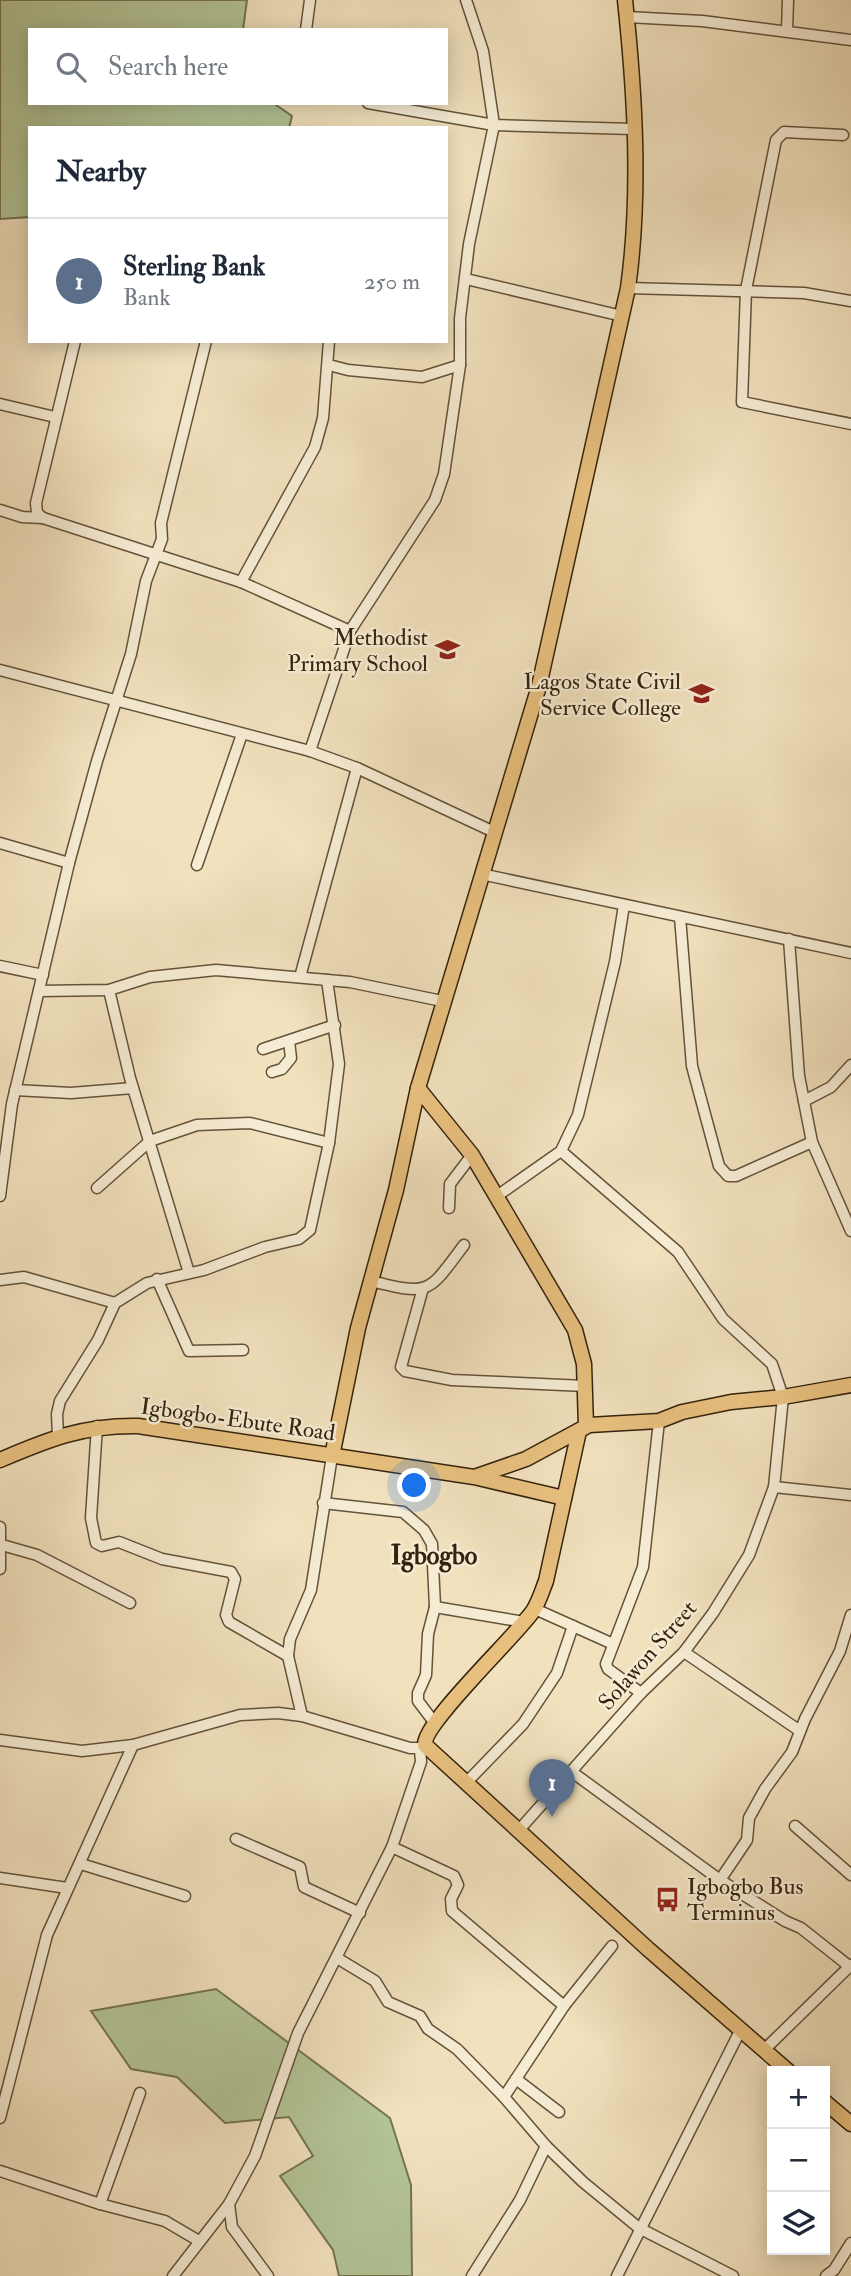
<!DOCTYPE html>
<meta charset="utf-8">
<style>
:root{--surface:#fff;--page:#f2f2f3;--text:#1f2937;--muted:#747a83;--line:#e0e1e3;--accent:#8f2418}
body{margin:0;font-family:"IM FELL Double Pica",serif;background:var(--page);color:var(--text)}
.controls{position:absolute;right:21px;bottom:21px;display:grid;overflow:hidden;border-radius:0px;box-shadow:0 4px 18px #0003}
.controls button{width:63px;height:63px;display:grid;place-items:center;padding:0;border:0;border-bottom:2px solid var(--line);background:var(--surface);color:var(--text);font:35px sans-serif}
.you{position:absolute;left:415px;top:1486px;width:24px;height:24px;margin:-18px;border:5px solid #fff;border-radius:50%;background:#1a73e8;box-shadow:0 0 0 10px #1a73e833}
.badge{display:grid;place-items:center;width:46px;height:46px;border-radius:50%;background:var(--accent);color:#fff;font-size:23px;font-weight:700}
.pin{position:absolute;translate:-50% -58px;filter:drop-shadow(0 2px 4px #0008)}
.pin::after{content:'';position:absolute;top:37px;width:24px;height:21px;background:inherit;clip-path:polygon(0 0,100% 0,50% 100%)}
.list{margin:0;padding:0;list-style:none}
h2{display:flex;justify-content:space-between;align-items:center;height:91px;margin:0;padding:0 28px;font-size:30px}
h2 small{font-size:23px;font-weight:400;color:var(--muted)}
.list li{display:grid;grid-template-columns:46px 1fr auto;gap:21px;align-items:center;box-sizing:border-box;height:126px;padding:0 28px;border-top:2px solid var(--line)}
.list b{display:block;font-size:26px;white-space:nowrap}
.list p{margin:0;font-size:23px;white-space:nowrap;color:var(--muted)}
.list em{font-size:23px;font-style:normal;color:var(--muted)}
.icon{flex:none;width:38px;height:38px;fill:none;stroke:currentColor;stroke-width:2;stroke-linecap:round;stroke-linejoin:round}
.map{position:relative;flex:none;width:851px;height:2276px;overflow:hidden}
.search{position:absolute;background:var(--surface);box-shadow:0 4px 18px #0003;left:28px;top:28px;width:420px;height:77px;display:flex;align-items:center;gap:18px;box-sizing:border-box;padding:0 24px;border-radius:0px;color:var(--muted);font-size:26px}
.panel{position:absolute;background:var(--surface);box-shadow:0 4px 18px #0003;left:28px;top:126px;width:420px;height:217px;border-radius:0px}
.map>svg:first-child{display:block}
.green{fill:#b3c496;stroke:#747352;stroke-width:2}
.lines{fill:none;stroke-linecap:round;stroke-linejoin:round}
.minor-casing{stroke:#64523a;stroke-width:13}
.major-casing{stroke:#35220e;stroke-width:17}
.minor{stroke:#f6ecd4;stroke-width:10}
.major{stroke:#e8c07e;stroke-width:14}
.labels{text-anchor:middle;stroke-width:5;stroke-linejoin:round;paint-order:stroke}
.poi-label{font-size:23px;fill:#35220e;stroke:#f6ecd4;text-anchor:end}
.street-label{font-size:23px;fill:#35220e;stroke:#f6ecd4}
.quarter-label{font-size:26px;font-weight:bold;fill:#35220e;stroke:#f6ecd4}
</style>
<div class="map">
<svg width="851" height="2276" viewBox="0 0 851 2276">
<rect width="100%" height="100%" fill="#f1e1bd"/>
<filter id="stains"><feTurbulence type="fractalNoise" baseFrequency=".00286" numOctaves="4"/><feColorMatrix values="0 0 0 0 .2 0 0 0 0 .09 0 0 0 0 .02 0 0 0 .5 -.17"/></filter>
<radialGradient id="worn" r=".72"><stop offset=".6" stop-color="#630" stop-opacity="0"/><stop offset="1" stop-color="#630" stop-opacity=".3"/></radialGradient>
<g class="green">
<path d="M0,0H247L243,30H30V103H273L292,116L289,128H30V217L0,219Z"/>
<path d="M216,1989L390,2118L411,2185L412,2276H339L333,2250L280,2176L313,2156L289,2117L225,2123L177,2077L131,2069L91,2011Z"/>
</g>
<g class="lines">
<defs>
<g id="minor">
<path d="M627,17L702,21L851,40"/>
<path d="M306,30L310,0"/>
<path d="M787,31L788,0"/>
<path d="M368,103L494,125L633,129"/>
<path d="M843,135L784,132L776,140L746,290L742,402L851,424"/>
<path d="M466,279L622,316"/>
<path d="M628,288L804,293L851,301"/>
<path d="M75,341L36,503L37,513L43,518L241,582L350,631"/>
<path d="M329,365L348,370L422,377L460,365"/>
<path d="M0,404L55,417"/>
<path d="M0,510L22,517L43,518"/>
<path d="M241,582L315,447L323,418L329,341"/>
<path d="M0,670L310,751L357,768L494,832"/>
<path d="M310,751L350,631L435,500L444,474L460,365V318L469,244L494,125L483,51L466,0"/>
<path d="M0,843L69,863"/>
<path d="M197,865L242,734"/>
<path d="M481,874L851,953"/>
<path d="M680,917L692,1066L719,1166L728,1176H736L812,1142"/>
<path d="M789,939L799,1076L812,1142L851,1231"/>
<path d="M0,966L43,975"/>
<path d="M300,977L357,768"/>
<path d="M109,990L130,1078L189,1273"/>
<path d="M39,991L109,990L150,977L216,970L350,982L442,1001"/>
<path d="M263,1049L335,1025"/>
<path d="M272,1072L282,1069L291,1058L289,1041"/>
<path d="M15,1090L71,1093L133,1088"/>
<path d="M804,1101L831,1087L851,1065"/>
<path d="M97,1188L150,1141L197,1125L250,1123L329,1143"/>
<path d="M0,1196L12,1104L69,863L97,761L131,654L146,581L162,539L161,523L206,341"/>
<path d="M497,1196L561,1151L578,1115L615,962L624,905"/>
<path d="M449,1208L450,1184L472,1155"/>
<path d="M157,1279L189,1351L243,1350"/>
<path d="M0,1280L24,1277L115,1303"/>
<path d="M371,1281C431,1296 428,1293 464,1245"/>
<path d="M423,1288L401,1367L405,1371L452,1380L585,1386"/>
<path d="M97,1426L91,1518L96,1543L102,1546L119,1542L162,1559L231,1572L235,1579L226,1615L229,1622L288,1656"/>
<path d="M58,1436L57,1414L60,1401L98,1340L115,1303L147,1283L204,1270L265,1247L299,1239L310,1230L329,1143L339,1064L327,980"/>
<path d="M774,1487L851,1495"/>
<path d="M323,1503L403,1512L424,1530L432,1544L435,1607L524,1622"/>
<path d="M0,1527V1569"/>
<path d="M2,1545L37,1555L130,1603"/>
<path d="M535,1609L613,1644"/>
<path d="M684,1652L800,1731"/>
<path d="M641,1693L608,1669L606,1664L643,1567L659,1421"/>
<path d="M302,1716L288,1656L290,1639L311,1590L332,1456"/>
<path d="M434,1722L418,1701V1693L426,1675L428,1634L435,1607"/>
<path d="M0,1740L82,1751L133,1745L240,1715L278,1713L302,1716L410,1748H424"/>
<path d="M572,1772L720,1880L785,1921L801,1928L849,1966"/>
<path d="M466,1783L523,1724L557,1673L573,1626"/>
<path d="M795,1826L851,1875"/>
<path d="M519,1830L641,1693L684,1652L713,1613L749,1555L774,1487L783,1397L772,1364L723,1319L678,1252L561,1151"/>
<path d="M236,1839L300,1867L304,1887L360,1913"/>
<path d="M392,1847L454,1876L458,1885L451,1899L452,1911L564,2006L504,2097"/>
<path d="M81,1864L185,1896"/>
<path d="M0,1878L67,1888"/>
<path d="M720,1880L747,1840L749,1818L765,1789L792,1752L805,1719L840,1651L851,1615"/>
<path d="M337,1958L375,1981L388,2002L420,2016L428,2029L457,2049L504,2097L546,2146L583,2182L639,2228L733,2276"/>
<path d="M564,2006L612,1946"/>
<path d="M764,2050L851,1965"/>
<path d="M516,2079L559,2112"/>
<path d="M0,2118L47,1935L133,1745"/>
<path d="M0,2171L100,2204L165,2221L199,2241"/>
<path d="M100,2204L140,2093"/>
<path d="M229,2204L232,2227L268,2276"/>
<path d="M173,2276L229,2204L255,2156L298,2033L392,1847L421,1762L420,1749"/>
<path d="M472,2276L520,2200L546,2146"/>
<path d="M617,2276L741,2029"/>
<path d="M826,2276L834,2270L851,2243"/>
</g>
<g id="major">
<path d="M418,1088L472,1155L575,1330L584,1364L586,1426"/>
<path d="M579,1431L546,1581C542,1591 539,1602 533,1611C516,1636 422,1724 425,1745L648,1949L788,2071"/>
<path d="M332,1456L358,1328L396,1190L418,1088L539,686L628,288C641,194 635,94 625,0"/>
<path d="M0,1460C49,1439 84,1425 138,1426L474,1477L564,1498"/>
<path d="M477,1476L526,1459L589,1425L659,1421L682,1412L731,1402L783,1397L851,1385"/>
<path d="M825,2102L851,2124"/>
</g>
</defs>
<use href="#minor" class="minor-casing"/>
<use href="#major" class="major-casing"/>
<use href="#minor" class="minor"/>
<use href="#major" class="major"/>
</g>
<defs>
<symbol id="school-bare" viewBox="-9 -9 18 18"><path d="M0-5L7-2L0 1L-7-2ZM-4 1L0 2.5L4 1V4Q0 6-4 4Z" fill="#8f2418" stroke="#f6ecd4" stroke-width="2.5" paint-order="stroke"/></symbol>
<symbol id="bus-bare" viewBox="-9 -9 18 18"><path d="M-5-6H5V4H4V6H2V4H-2V6H-4V4H-5ZM-3.5-4V0h7V-4ZM-3.5 1.2v1.5H-2V1.2ZM2 1.2v1.5H3.5V1.2Z" fill="#8f2418" stroke="#f6ecd4" stroke-width="2.5" paint-order="stroke"/></symbol>
</defs>
<g fill-rule="evenodd">
<use href="#school-bare" x="430" y="632" width="35" height="35"/>
<use href="#school-bare" x="684" y="676" width="35" height="35"/>
<use href="#bus-bare" x="650" y="1882" width="35" height="35"/>
</g>
<g class="labels">
<g class="poi-label">
<text x="428" y="645">Methodist<tspan x="428" dy="26">Primary School</tspan></text>
<text x="681" y="689">Lagos State Civil<tspan x="681" dy="26">Service College</tspan></text>
<text x="687" y="1894" text-anchor="start">Igbogbo Bus<tspan x="687" dy="26">Terminus</tspan></text>
</g>
<g class="street-label">
<text transform="translate(238 1419) rotate(8)" y="8">Igbogbo-Ebute Road</text>
<text transform="translate(647 1655) rotate(-49)" y="8">Solawon Street</text>
</g>
<g class="quarter-label">
<text x="434" y="1564">Igbogbo</text>
</g>
</g>
<rect width="100%" height="100%" filter="url(#stains)"/>
<rect width="100%" height="100%" fill="url(#worn)"/>
</svg>
<div class="controls">
<button>+</button>
<button>−</button>
<button><svg class="icon" aria-label="layers" viewBox="0 0 24 24"><path d="M12 4l9 5-9 5-9-5zM3 14l9 5 9-5"/></svg></button>
</div>
<div class="you"></div>
<div class="pin badge" style="left:552px;top:1817px;background:#5c6f8a">1</div>
<div class="search"><svg class="icon" aria-label="search" viewBox="0 0 24 24"><circle cx="10" cy="10" r="6"/><path d="M15 15l6 6"/></svg>Search here</div>
<section class="panel">
<h2>Nearby<small></small></h2>
<ul class="list">
<li><span class="badge" style="background:#5c6f8a">1</span><div><b>Sterling Bank</b><p>Bank</p></div><em>250 m</em></li>
</ul>
</section>
</div>
